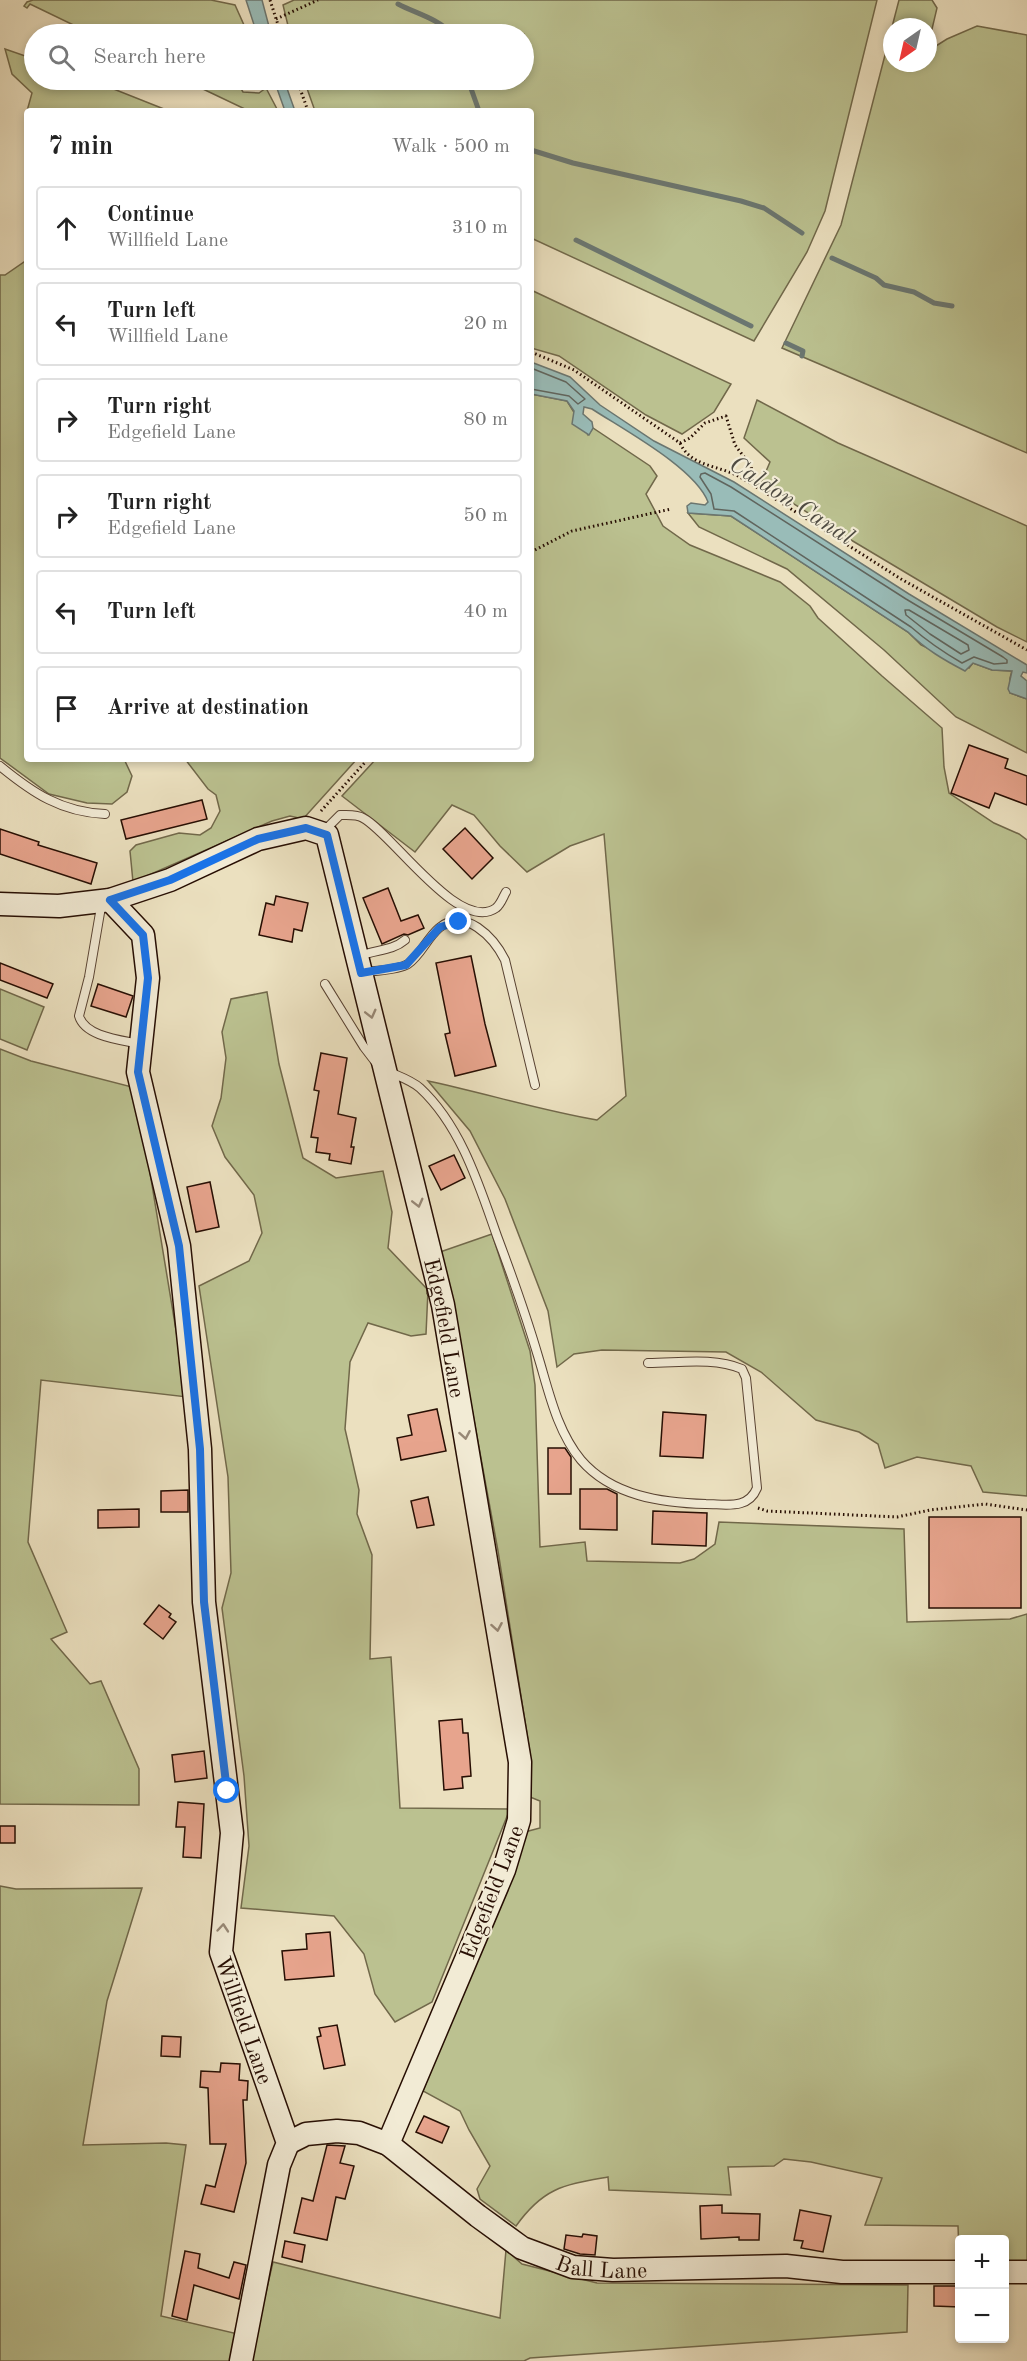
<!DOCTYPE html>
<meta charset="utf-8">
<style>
:root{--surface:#fff;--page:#f2f2f2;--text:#222;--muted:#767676;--line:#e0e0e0}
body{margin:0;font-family:"Old Standard TT",serif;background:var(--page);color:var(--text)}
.controls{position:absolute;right:18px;bottom:18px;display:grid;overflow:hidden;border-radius:6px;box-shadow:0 3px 9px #0003}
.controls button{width:54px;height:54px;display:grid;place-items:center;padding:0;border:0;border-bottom:2px solid var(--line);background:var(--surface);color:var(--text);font:30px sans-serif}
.compass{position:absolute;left:883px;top:18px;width:54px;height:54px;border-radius:50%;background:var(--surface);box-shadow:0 3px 9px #0003;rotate:214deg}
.stop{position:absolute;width:18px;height:18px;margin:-14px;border:4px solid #1a73e8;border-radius:50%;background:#fff}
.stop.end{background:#1a73e8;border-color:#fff;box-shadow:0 2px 6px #0008}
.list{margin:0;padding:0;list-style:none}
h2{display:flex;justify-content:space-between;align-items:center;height:78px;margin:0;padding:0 24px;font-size:26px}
h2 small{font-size:20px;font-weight:400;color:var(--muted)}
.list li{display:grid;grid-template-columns:39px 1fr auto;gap:18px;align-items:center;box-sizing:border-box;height:84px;margin:0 12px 12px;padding:0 12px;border:2px solid var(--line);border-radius:6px}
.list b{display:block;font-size:22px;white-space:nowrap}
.list p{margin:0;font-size:20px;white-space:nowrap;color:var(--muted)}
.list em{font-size:20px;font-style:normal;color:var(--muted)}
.icon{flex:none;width:33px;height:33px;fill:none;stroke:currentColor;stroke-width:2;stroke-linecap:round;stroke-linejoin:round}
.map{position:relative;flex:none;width:1027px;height:2361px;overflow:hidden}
.search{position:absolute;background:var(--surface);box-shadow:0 3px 9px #0003;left:24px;top:24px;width:510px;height:66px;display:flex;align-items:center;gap:15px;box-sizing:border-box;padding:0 21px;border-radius:33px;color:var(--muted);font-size:22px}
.panel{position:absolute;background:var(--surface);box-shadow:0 3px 9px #0003;left:24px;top:108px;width:510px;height:654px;border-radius:6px}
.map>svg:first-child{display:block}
.green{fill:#bbc190;stroke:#71684a;stroke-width:1.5}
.water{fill:#99bcb8;stroke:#6b7670;stroke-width:1.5}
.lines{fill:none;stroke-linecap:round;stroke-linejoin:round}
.shore{stroke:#60655e;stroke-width:1.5}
.stream{stroke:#6b7670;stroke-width:5}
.building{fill:#e7a48d;stroke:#270e03;stroke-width:1.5}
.lane-casing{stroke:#584232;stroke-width:10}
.secondary-casing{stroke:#270e03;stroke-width:25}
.path{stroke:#270e03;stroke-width:3;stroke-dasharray:1.5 3;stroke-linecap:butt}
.lane{stroke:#f2ebd5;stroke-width:8}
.secondary{stroke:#f2ebd5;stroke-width:22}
.oneway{stroke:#978876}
.route{stroke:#1a73e8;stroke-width:8}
.labels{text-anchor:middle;stroke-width:4.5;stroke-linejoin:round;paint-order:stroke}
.street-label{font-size:22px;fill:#270e03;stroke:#f2ebd5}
.water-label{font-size:24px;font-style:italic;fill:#4f4b42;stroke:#f2ebd5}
</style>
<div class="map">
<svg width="1027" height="2361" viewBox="0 0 1027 2361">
<rect width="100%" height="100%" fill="#ebe0bf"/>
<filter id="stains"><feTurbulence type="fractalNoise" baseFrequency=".00333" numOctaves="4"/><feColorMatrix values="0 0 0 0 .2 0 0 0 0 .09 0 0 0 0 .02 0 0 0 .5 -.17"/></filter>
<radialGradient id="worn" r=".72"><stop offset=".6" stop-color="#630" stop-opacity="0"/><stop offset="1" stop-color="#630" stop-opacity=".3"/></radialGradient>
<g class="green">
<path d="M33,0H211L235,5L248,34H92L30,4L27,8L24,6L27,2Z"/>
<path d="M294,0H877L825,211L807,252L754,341L531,238V111H315L304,80H524V34H290L283,5Z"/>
<path d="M899,0H932L937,8L928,46V27H892Z"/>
<path d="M977,26L1027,35V453L782,348L841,225L892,28V63H928V51L947,39Z"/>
<path d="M5,49L34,59V80H91L169,111H27L32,93L12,74Z"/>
<path d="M184,80H236L243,92L259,93L266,88L278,111H249Z"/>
<path d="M27,260V759H124L132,776L127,792L112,804L87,803L49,794L0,758V275H5Z"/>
<path d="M531,290L731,384L714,412L682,434L646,415L559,356L531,348Z"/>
<path d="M531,394L567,401L588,435L593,428L650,466L657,476L646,494L663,526L690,545L780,582L810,606L818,618L882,676L942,728L944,767L949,793L994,823L1019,834L1027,840V1496L983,1492L971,1466L917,1457L885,1468L878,1444L859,1432L816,1420L761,1372L726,1352L602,1350L574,1354L557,1367L548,1311L505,1199L470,1131L428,1081C484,1093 540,1110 597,1120L626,1096L604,834L570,846L527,872L500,846L474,815L452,805L415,852L342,796L376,759H531Z"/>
<path d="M757,400L838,443L1027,526V642L997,627L846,537L761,483L770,462L744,438Z"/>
<path d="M688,513L731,516L908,632L921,645L969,668L973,663L992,670L1012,671L1010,678V693L1027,699V753L956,717L884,650L787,569L699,527Z"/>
<path d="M185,759H357L303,819L290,816L272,821L133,882L130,851L136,845L179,833L200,835L211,828L220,811L216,795L208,789Z"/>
<path d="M0,989L44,1007L27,1050L0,1039Z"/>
<path d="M267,992L279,1064L303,1158L336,1178L383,1171L392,1212L388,1248L428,1290L426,1334L411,1336L368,1323L350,1362L345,1429L359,1490L357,1514L372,1555L370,1659L391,1657L400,1808L510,1809L432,2002L395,2022L375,1994L364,1954L334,1916L241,1908L249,1846L244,1776L222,1608L231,1573L228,1477L199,1286L249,1261L262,1233L254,1195L225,1157L212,1126L221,1098L226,1058L222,1032L231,999Z"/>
<path d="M0,1049L31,1061L136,1088L187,1397L41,1380L28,1542L67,1632L51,1639L90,1684L101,1681L139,1769V1805L0,1804Z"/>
<path d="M492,1234L530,1351L535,1385L540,1547L585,1542L587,1561L680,1563L694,1559L715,1544L719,1522L904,1529L907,1622L1010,1619L1027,1614V2263H1005L1004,2240H960L959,2252L958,2226L865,2225L882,2178L811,2162L784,2159L774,2166L728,2167L731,2195L609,2190L608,2177C564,2185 544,2187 516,2226L480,2199L477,2189L490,2166L469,2130L460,2111L423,2091L525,1832L540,1828V1801L530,1797V1753L498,1551L456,1322L440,1252Z"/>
<path d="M0,1886L16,1889L142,1888L107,2001L83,2145L166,2143L186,2145L161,2316L238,2334L232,2361H0Z"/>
<path d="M506,2250L522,2264L597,2283L908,2285L907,2332L530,2358L524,2361H250L273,2262L500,2318Z"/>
</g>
<g class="water">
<path d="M246,0H262L271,34H257Z"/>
<path d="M274,80H284L295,111H285Z"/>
<path d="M531,362L570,377L600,405L654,441L734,482L909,594L1027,665V673L1023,672L1021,676L1027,681V699L1010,693L1008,689L1012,671L992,670L973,663L965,671C944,660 925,649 908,632L731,516L688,513L687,506L691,503L705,505L708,502C695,468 624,430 592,409L584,407L583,414L592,422L593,428L589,435L572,424L574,411L567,401L531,394Z"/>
</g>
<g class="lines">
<g class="shore">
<path d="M531,368L566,382L585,399L578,404L569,396L531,389"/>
<path d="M705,473L731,487L906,599L1003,657L1007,660V663L994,664L974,657L962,663C943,652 927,641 911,627L734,511L714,509L711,494L700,477L701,474Z"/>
<path d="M905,610H909L968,645L969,650L961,654L930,634L906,615Z"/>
</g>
<g class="stream">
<path d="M398,4C417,14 437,18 452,34"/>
<path d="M468,80L479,111"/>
<path d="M531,150L573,163L741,201L764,208L802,233"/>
<path d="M576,240L751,326"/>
<path d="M832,258L876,278L884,285L914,292L934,303L952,306"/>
<path d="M786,343L803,351L802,356"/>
</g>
</g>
<g class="building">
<path d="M969,745L1008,759L1005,768L1027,776V805L995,793L989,808L951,793Z"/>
<path d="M202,800L207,819L126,839L121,820Z"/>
<path d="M465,828L493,858L472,879L443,849Z"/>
<path d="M0,829L39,842L38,845L97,863L91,884L0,854Z"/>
<path d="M388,888L401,921L418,915L424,928L408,935L404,934L382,944L363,898Z"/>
<path d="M276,896L308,903L302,931L294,929L292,942L259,935L266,903L274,905Z"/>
<path d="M471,956L485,1024L496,1066L455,1076L445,1034L450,1033L436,963Z"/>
<path d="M0,963L53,984L47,998L0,980Z"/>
<path d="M98,984L133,996L126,1017L91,1006Z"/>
<path d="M321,1053L347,1058L338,1114L356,1118L351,1147H354L351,1164L329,1160L330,1154L316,1152L318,1138L311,1137L319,1091L314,1090Z"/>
<path d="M454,1155L465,1178L441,1190L429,1166Z"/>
<path d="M210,1182L219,1227L196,1232L187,1187Z"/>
<path d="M437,1409L446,1451L401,1460L397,1438L412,1435L408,1415Z"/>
<path d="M663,1412L706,1415L703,1458L660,1456Z"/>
<path d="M548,1448H565L571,1457V1494H548Z"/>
<path d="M580,1489H607L617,1494V1530L580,1529Z"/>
<path d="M188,1490V1512H161V1491Z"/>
<path d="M428,1497L434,1525L417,1528L411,1501Z"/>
<path d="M139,1509V1527L98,1528V1510Z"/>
<path d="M653,1511L707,1513L706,1546L652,1544Z"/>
<rect x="929" y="1517" width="92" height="91"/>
<path d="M159,1605L171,1614L169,1617L176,1622L163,1639L144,1624Z"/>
<path d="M462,1719L463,1733H468L471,1776L462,1777L463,1788L444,1790L439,1721Z"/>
<path d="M204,1751L207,1778L175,1782L172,1755Z"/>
<path d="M178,1802L204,1804L201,1858L183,1857L185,1827H176Z"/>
<rect x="0" y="1826" width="15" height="17"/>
<path d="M330,1932L334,1976L285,1980L282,1951L307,1949L306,1934Z"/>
<path d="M337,2025L345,2065L324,2069L317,2037L321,2036L319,2028Z"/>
<path d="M162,2036L181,2037L180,2057L161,2056Z"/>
<path d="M221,2063L240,2064L239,2080L248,2081L247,2100H243L246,2163L234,2212L201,2204L206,2185L215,2187L226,2144H210L208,2088L200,2087L201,2071L220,2072Z"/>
<path d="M424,2116L449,2127L442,2143L416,2132Z"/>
<path d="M327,2145L345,2146L340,2163L354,2166L345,2199L336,2197L327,2240L294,2233L302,2198L313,2201Z"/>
<path d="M722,2205V2213L760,2214L759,2240H739V2237L701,2239L700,2206Z"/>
<path d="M800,2210L831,2216L823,2252L801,2248L803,2241L794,2240Z"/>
<path d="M583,2234L597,2236L595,2255L580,2254L564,2249L566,2235L582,2237Z"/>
<path d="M285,2241L305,2245L302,2262L282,2257Z"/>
<path d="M185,2251L200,2254L198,2268L229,2278L234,2262L246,2265L239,2299L194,2285L187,2320L172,2316Z"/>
<path d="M934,2286H960V2307L934,2306Z"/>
</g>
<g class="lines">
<defs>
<g id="lane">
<path d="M0,766C33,793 61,812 105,814"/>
<path d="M324,831L340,815C347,815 357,814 363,818C392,833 459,934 496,908C501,904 503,897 506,892"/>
<path d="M102,901L89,977L79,1016C85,1037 122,1040 140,1044"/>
<path d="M358,957C374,949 391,952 405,940"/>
<path d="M362,973C375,970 396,971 408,964C421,955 427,938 439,928C465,906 494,938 505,960L535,1085"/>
<path d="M325,984L364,1047L377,1064"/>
<path d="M387,1071C398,1076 411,1080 420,1088C461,1126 479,1185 497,1236C512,1276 526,1315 538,1356C549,1392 557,1431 581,1460C612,1496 662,1503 706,1504C726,1504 748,1510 757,1488L746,1378L742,1369C713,1357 679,1363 648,1363"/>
</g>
<g id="secondary">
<path id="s1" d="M110,900L143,935L148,978L138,1072L179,1246L200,1449L204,1602L232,1833L221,1952L288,2143L279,2165L241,2361"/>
<path id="s2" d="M0,904L59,906L110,900L170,880L258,839L306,828L327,835L443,1305L520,1762L519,1820L504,1870L388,2144"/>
<path id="s3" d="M288,2143L306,2134L337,2131L359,2133L388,2144L478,2216L522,2248L573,2267L613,2270L786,2266L842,2272H960"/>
<path d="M1004,2272H1027"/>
</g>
</defs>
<use href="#lane" class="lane-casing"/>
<use href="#secondary" class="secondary-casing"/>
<g class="path">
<path d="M270,0L281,34"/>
<path d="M276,19L318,0"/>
<path d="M297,80L308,111"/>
<path d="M531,352L574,370L680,443C689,463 710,465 729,472C738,475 746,481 755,486L901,579L1027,650"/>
<path d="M680,443L690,438L705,423L726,416L735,445L751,466L755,486"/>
<path d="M531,552L572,531L671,509"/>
<path d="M321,811L368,759"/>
<path d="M758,1508L767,1511L897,1517L930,1510L985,1504L1027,1510"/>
</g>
<use href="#lane" class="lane"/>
<use href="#secondary" class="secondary"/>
</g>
<defs><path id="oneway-chevron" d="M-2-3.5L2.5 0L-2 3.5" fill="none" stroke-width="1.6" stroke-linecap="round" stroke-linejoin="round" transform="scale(1.5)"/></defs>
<g class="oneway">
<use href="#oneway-chevron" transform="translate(371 1014) rotate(76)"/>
<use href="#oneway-chevron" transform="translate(418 1203) rotate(76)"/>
<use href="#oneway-chevron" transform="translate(465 1435) rotate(80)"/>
<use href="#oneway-chevron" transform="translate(497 1627) rotate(80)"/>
<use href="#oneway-chevron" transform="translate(223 1928) rotate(-85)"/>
</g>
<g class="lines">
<path class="route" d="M227,1791L204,1602L200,1449L179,1246L138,1072L148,978L143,935L110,900L170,880L258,839L306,828L327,835L361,973L406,965L440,927L459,922"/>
</g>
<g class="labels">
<g class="street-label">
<text dy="8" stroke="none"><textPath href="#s2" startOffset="849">Edgefield Lane</textPath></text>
<text transform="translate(491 1892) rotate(-69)" y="8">Edgefield Lane</text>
<text dy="8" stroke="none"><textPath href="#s1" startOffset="1146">Willfield Lane</textPath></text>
<text dy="8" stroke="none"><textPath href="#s3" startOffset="357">Ball Lane</textPath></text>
</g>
<g class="water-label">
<text transform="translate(792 500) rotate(33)" y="8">Caldon Canal</text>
</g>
</g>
<rect width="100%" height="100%" filter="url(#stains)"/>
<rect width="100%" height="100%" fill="url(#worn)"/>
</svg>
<div class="controls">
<button>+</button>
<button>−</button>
</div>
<svg class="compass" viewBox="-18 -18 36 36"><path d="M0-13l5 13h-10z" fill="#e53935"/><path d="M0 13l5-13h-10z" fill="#767676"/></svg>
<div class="stop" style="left:227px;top:1791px"></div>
<div class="stop end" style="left:459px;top:922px"></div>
<div class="search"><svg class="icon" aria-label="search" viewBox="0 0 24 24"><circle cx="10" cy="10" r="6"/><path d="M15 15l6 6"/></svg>Search here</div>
<section class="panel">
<h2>7 min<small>Walk · 500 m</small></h2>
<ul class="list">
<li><svg class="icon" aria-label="ahead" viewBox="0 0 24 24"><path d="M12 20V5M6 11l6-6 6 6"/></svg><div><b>Continue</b><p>Willfield Lane</p></div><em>310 m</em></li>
<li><svg class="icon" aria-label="left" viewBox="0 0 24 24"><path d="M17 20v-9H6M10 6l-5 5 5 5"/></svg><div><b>Turn left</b><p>Willfield Lane</p></div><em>20 m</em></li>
<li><svg class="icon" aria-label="right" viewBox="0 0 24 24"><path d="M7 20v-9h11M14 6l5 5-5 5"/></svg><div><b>Turn right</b><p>Edgefield Lane</p></div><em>80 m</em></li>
<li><svg class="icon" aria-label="right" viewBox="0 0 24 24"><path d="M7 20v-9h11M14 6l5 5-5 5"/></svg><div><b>Turn right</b><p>Edgefield Lane</p></div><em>50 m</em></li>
<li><svg class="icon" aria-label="left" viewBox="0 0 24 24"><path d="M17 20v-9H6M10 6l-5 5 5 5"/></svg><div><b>Turn left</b></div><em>40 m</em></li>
<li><svg class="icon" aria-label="arrive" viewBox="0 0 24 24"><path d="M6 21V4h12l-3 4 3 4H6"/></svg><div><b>Arrive at destination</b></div></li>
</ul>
</section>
</div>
